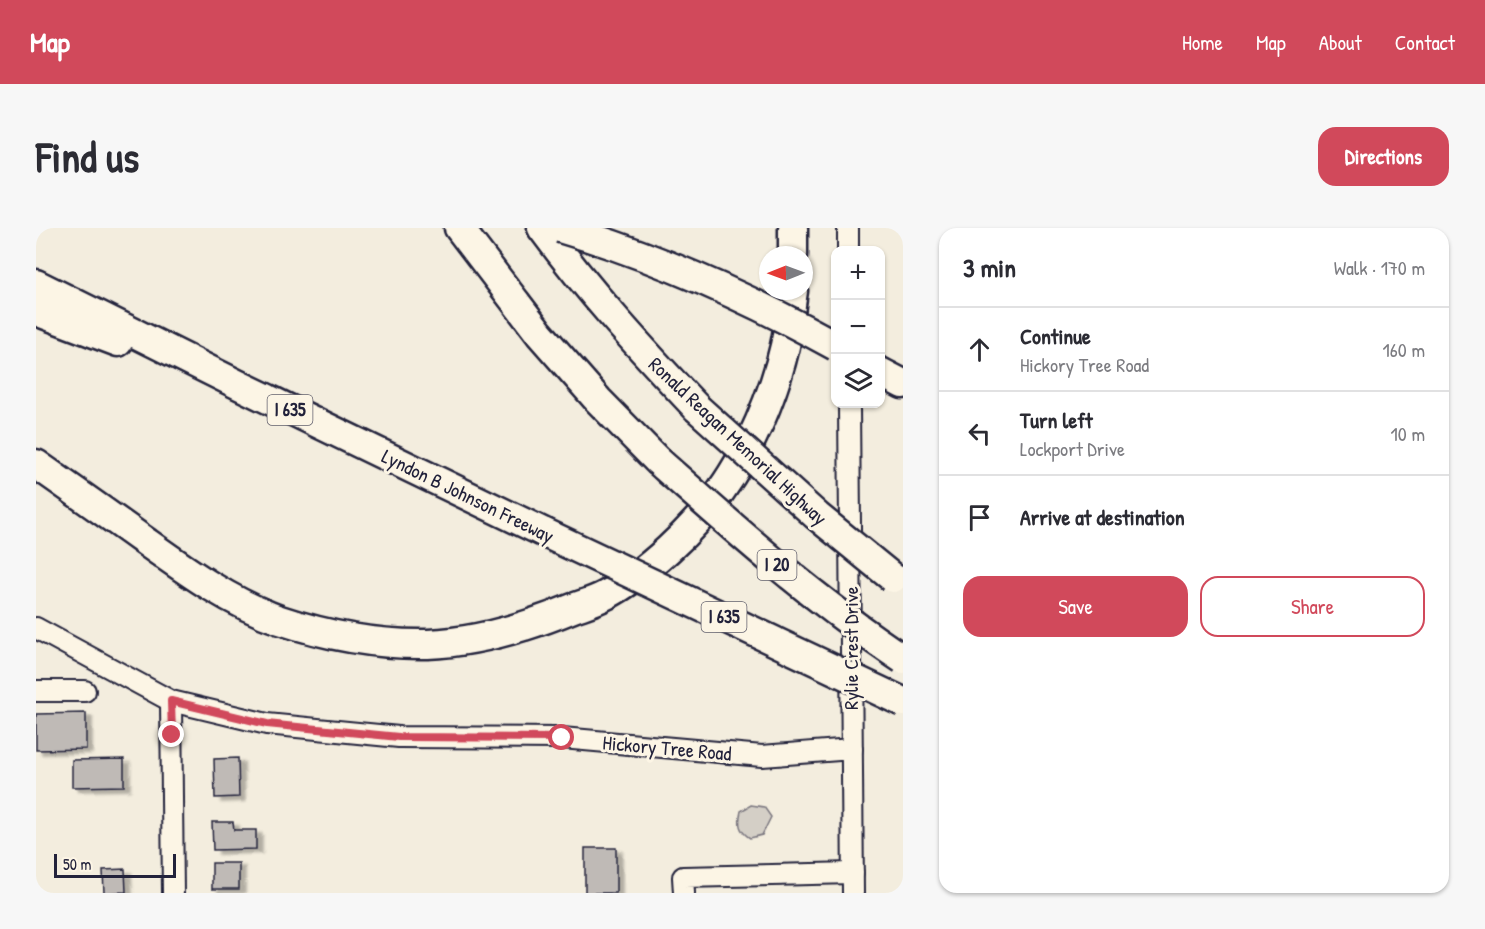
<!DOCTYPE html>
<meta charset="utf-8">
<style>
:root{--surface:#fff;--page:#f7f7f7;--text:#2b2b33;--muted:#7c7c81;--line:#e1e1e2;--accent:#d1495b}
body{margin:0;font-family:"Patrick Hand",sans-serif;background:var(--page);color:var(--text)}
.controls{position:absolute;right:18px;top:18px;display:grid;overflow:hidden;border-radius:12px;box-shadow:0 2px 4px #0004}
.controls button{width:54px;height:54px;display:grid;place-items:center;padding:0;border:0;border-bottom:2px solid var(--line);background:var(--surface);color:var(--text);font:30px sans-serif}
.compass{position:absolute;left:723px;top:18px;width:54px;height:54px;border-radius:50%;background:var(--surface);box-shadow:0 2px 4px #0004;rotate:269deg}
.scale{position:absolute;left:18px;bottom:15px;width:122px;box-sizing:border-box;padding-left:6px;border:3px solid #22223b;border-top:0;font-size:16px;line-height:21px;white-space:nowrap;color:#22223b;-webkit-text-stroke:4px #fcf5e5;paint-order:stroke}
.stop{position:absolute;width:18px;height:18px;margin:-14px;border:4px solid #d1495b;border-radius:50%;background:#fff}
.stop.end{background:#d1495b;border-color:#fff;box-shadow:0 2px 6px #0008}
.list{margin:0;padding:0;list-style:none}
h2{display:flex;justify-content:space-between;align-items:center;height:78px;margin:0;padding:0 24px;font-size:26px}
h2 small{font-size:20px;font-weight:400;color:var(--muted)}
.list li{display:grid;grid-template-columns:39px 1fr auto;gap:18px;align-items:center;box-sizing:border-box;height:84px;padding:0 24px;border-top:2px solid var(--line)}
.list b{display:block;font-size:22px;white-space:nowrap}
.list p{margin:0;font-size:20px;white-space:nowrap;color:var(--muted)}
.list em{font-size:20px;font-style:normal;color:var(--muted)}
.actions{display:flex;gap:12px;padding:18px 24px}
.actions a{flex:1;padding:14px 0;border:2px solid var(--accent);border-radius:18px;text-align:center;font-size:21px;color:var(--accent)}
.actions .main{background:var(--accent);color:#fff}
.icon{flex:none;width:33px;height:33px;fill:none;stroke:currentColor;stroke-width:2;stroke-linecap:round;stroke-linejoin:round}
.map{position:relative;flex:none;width:867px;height:665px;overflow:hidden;border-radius:18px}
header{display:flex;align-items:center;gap:36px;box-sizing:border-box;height:84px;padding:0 30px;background:var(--accent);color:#fff}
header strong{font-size:28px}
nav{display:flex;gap:33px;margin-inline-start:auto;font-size:21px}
.intro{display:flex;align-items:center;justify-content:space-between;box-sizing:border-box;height:144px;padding:0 36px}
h1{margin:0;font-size:42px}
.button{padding:15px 27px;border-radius:18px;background:var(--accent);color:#fff;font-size:21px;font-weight:700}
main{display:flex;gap:36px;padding:0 36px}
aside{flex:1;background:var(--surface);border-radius:18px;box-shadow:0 2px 4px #0004}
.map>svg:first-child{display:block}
.green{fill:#d4cfc6;stroke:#7b7880;stroke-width:1.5}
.building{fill:#bfbab6;stroke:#22223b;stroke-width:1.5;filter:url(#shadow)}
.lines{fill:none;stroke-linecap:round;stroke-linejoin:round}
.minor-casing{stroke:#22223b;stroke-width:24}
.highway-casing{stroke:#22223b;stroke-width:33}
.minor{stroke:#fcf5e5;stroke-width:20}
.highway{stroke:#fcf5e5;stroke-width:28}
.highway-bridge-casing{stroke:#22223b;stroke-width:33;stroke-linecap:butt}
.highway-bridge{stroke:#fcf5e5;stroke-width:28}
.route{stroke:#d1495b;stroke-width:8}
.labels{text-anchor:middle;stroke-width:6;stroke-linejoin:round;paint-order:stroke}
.shield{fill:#fcf5e5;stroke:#63616e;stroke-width:1.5}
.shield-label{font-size:18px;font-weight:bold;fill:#22223b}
.street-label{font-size:20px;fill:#22223b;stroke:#fcf5e5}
</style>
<header>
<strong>Map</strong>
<nav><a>Home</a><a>Map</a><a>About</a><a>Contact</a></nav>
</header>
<div class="intro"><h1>Find us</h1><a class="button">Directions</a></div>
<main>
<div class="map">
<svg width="867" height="665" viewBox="0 0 867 665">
<defs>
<filter id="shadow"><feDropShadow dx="6" dy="4" stdDeviation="1.5" flood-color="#0004"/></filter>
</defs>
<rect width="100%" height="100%" fill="#f3edde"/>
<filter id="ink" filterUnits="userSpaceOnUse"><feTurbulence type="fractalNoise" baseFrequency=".0167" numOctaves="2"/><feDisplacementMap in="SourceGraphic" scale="12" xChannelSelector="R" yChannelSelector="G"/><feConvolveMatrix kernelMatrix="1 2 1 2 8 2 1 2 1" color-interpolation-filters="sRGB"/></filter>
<g filter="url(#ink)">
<path class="green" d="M715,577L728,579L735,589L726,607L714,610C703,603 702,596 705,583Z"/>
<g class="building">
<path d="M50,485V521L0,522V486Z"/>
<path d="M202,530L203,569L179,570L178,531Z"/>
<path d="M88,531V558L36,559V532Z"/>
<path d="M176,594H197L198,602H220V621L177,622Z"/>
<rect x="549" y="620" width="31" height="45"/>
<rect x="176" y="635" width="27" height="26"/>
<path d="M89,641L90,664L68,665L67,642Z"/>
</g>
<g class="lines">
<defs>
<g id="minor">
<path d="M812,0V22"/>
<path d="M813,176L817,665"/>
<path d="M0,400L135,473L231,496L363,509L526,510L726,528L816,521"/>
<path d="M0,463H49"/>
<path d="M135,473L137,665"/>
<path d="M648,665L647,649L817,645"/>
</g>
<g id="highway">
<path d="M423,0L504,106L562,172L622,233"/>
<path d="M506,0C553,64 606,122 661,180"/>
<path d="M757,0V27"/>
<path d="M0,56L203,157L509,305"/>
<path d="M0,83L82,114"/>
<path d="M844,144L867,156"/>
<path d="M0,236C37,262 74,288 110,314C152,344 195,375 244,392C292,408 342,417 392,416C443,414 491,399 537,380C548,376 559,373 570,367C609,347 659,300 684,264C714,223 738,166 749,118C753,100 754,81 757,63"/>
</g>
</defs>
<use href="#minor" class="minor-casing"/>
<use href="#highway" class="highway-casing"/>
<use href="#minor" class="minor"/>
<use href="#highway" class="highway"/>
<defs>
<g id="highway-bridge">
<path d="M524,0C619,28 713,70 800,118"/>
<path d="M661,180L781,288L857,350"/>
<path d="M622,233C701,303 779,373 867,431"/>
<path d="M509,305L867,474"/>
</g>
</defs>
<use href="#highway-bridge" class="highway-bridge-casing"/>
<use href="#highway-bridge" class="highway-bridge"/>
</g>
</g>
<g class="lines" filter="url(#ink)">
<path class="route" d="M136,507L135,473L231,496L363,509L526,510"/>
</g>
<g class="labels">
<g class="shield">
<rect x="231.5" y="167" width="45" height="30" rx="4.5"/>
<rect x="721.5" y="322" width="39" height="30" rx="4.5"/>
<rect x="665.5" y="374" width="45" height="30" rx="4.5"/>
</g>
<g class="shield-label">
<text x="254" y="188">I 635</text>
<text x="741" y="343">I 20</text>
<text x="688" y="395">I 635</text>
</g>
<g class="street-label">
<text transform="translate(702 213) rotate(43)" y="7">Ronald Reagan Memorial Highway</text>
<text transform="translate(432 268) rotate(26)" y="7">Lyndon B Johnson Freeway</text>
<text transform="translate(815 420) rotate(-90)" y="7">Rylie Crest Drive</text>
<text transform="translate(631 520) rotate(5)" y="7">Hickory Tree Road</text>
</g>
</g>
</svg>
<div class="controls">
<button>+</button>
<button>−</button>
<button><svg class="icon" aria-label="layers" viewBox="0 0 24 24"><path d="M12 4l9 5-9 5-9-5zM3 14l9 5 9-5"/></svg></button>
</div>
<svg class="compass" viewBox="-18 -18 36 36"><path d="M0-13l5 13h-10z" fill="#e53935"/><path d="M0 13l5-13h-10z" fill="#7c7c81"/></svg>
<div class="scale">50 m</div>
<div class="stop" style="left:526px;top:510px"></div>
<div class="stop end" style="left:136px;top:507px"></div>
</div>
<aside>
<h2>3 min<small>Walk · 170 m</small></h2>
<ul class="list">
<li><svg class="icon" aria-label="ahead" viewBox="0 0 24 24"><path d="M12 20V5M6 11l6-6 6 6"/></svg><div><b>Continue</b><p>Hickory Tree Road</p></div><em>160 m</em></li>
<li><svg class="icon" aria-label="left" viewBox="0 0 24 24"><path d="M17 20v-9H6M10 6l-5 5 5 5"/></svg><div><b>Turn left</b><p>Lockport Drive</p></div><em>10 m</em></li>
<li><svg class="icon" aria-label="arrive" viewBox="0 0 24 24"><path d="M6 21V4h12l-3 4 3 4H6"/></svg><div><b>Arrive at destination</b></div></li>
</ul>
<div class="actions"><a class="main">Save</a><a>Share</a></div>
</aside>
</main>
